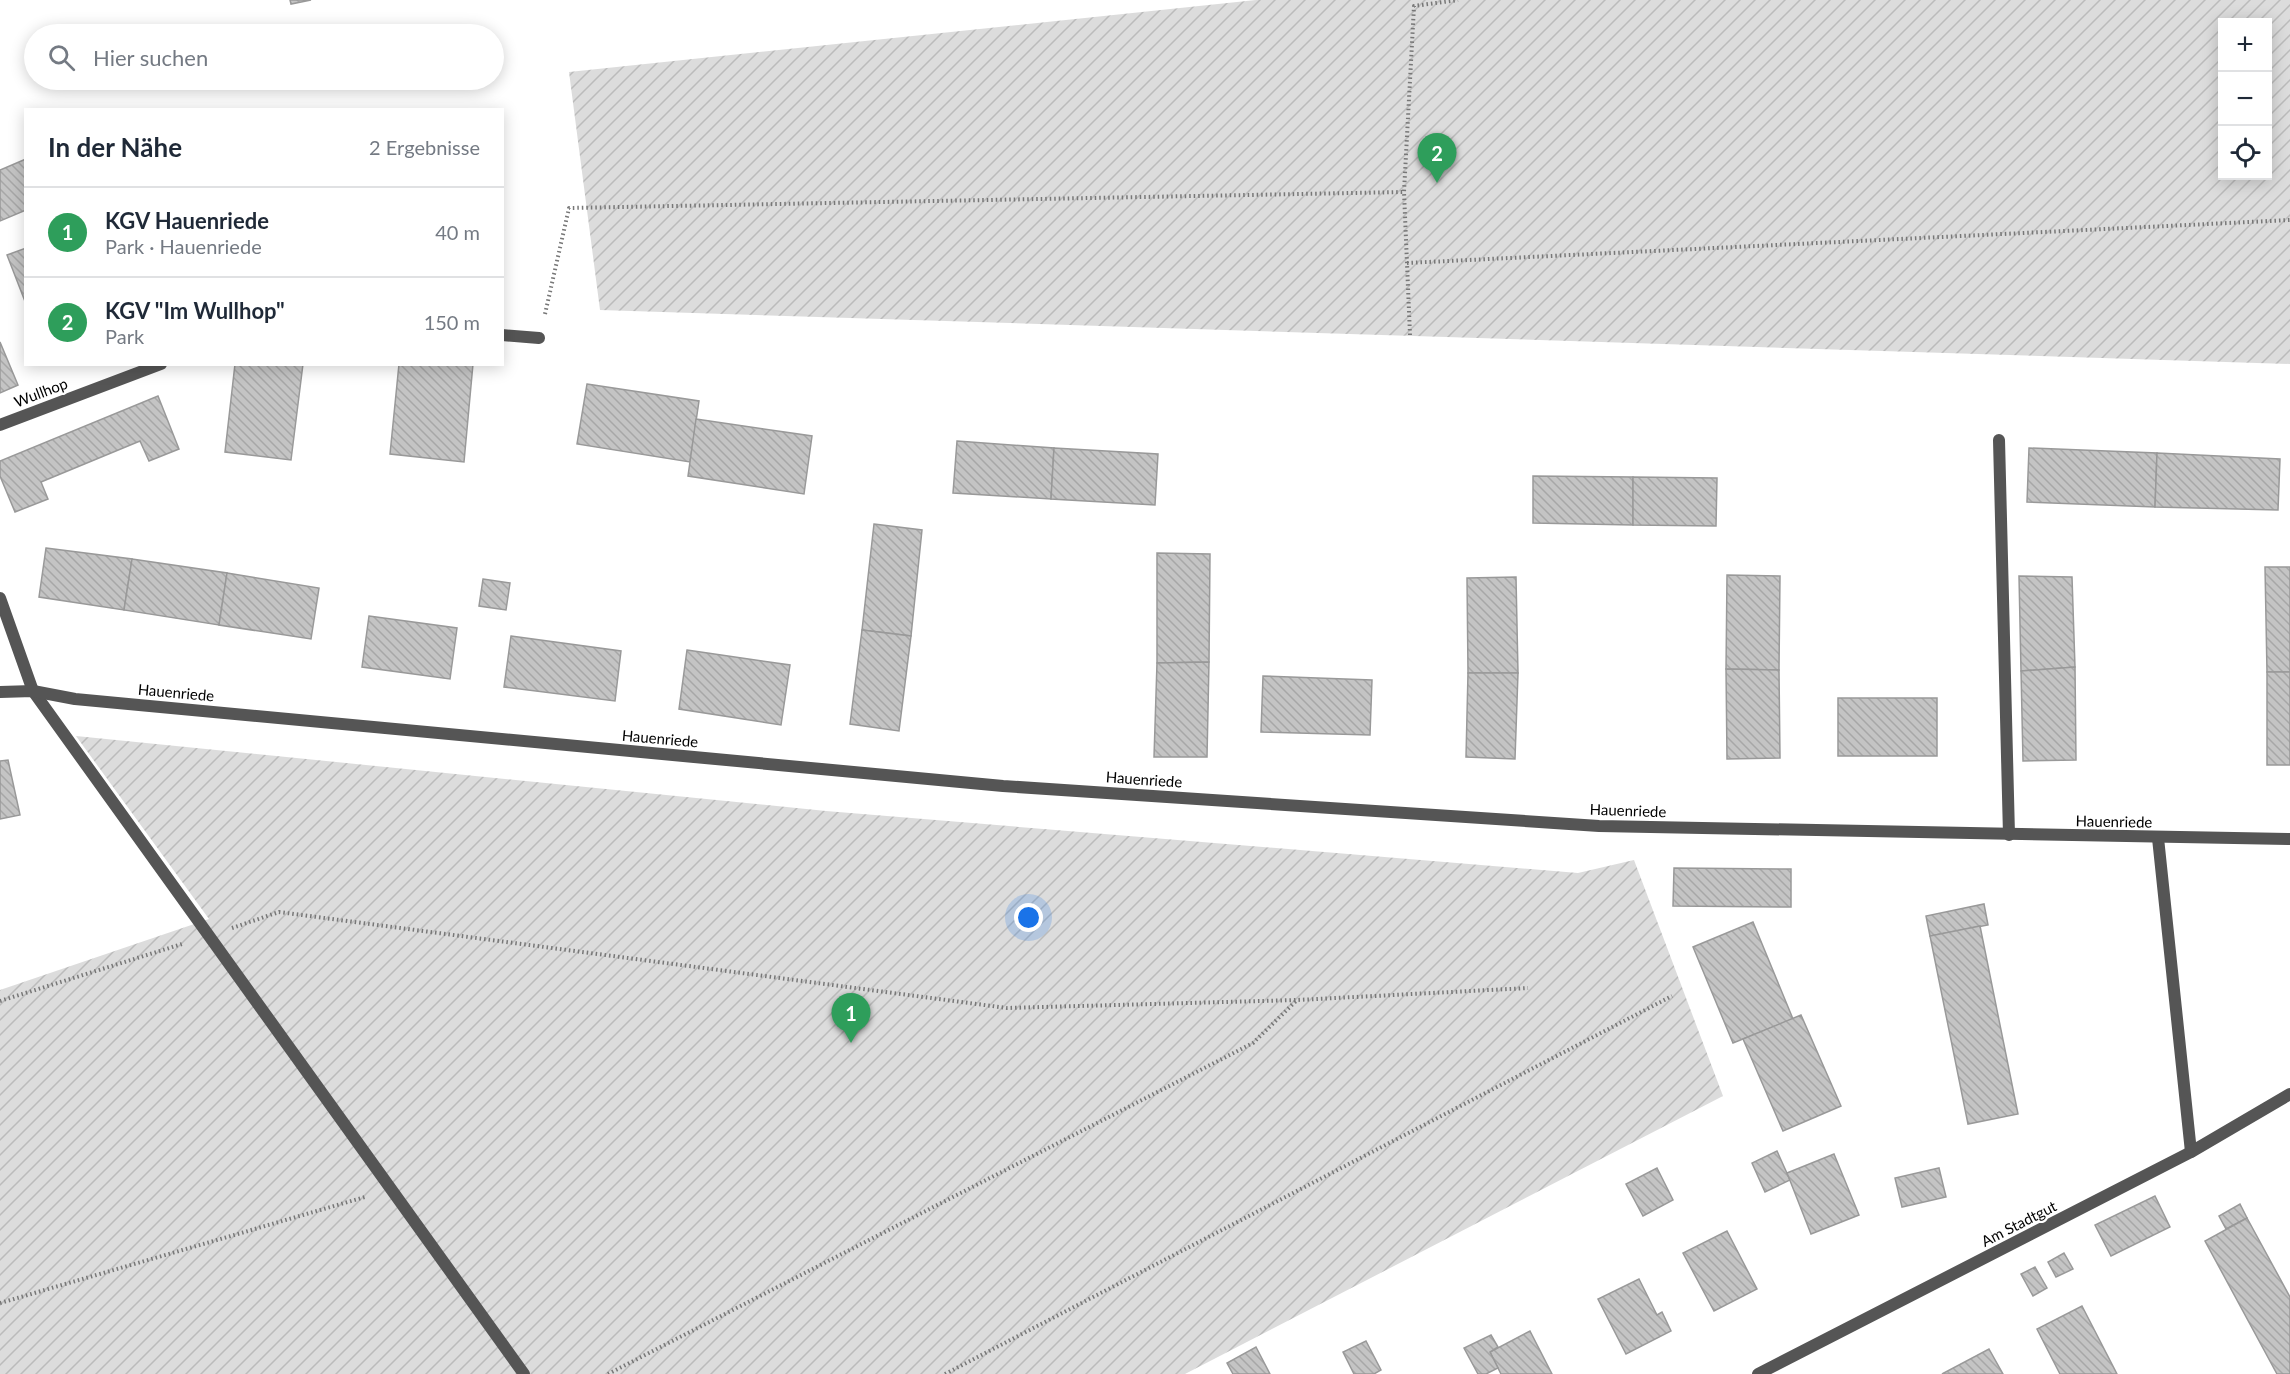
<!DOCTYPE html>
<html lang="de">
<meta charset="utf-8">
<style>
:root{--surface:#fff;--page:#f2f2f3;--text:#1f2937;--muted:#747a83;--line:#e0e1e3;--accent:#000}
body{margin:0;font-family:Lato,sans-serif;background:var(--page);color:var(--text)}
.controls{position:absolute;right:18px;top:18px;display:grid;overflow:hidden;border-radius:0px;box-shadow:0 3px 15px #0003}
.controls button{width:54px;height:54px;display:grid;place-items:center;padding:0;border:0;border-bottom:2px solid var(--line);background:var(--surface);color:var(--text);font:30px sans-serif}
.you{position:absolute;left:1029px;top:918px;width:21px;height:21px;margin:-15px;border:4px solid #fff;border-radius:50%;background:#1a73e8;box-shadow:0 0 0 9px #1a73e833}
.badge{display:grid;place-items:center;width:39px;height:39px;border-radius:50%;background:var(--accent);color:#fff;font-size:20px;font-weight:700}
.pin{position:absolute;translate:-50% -50px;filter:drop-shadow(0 2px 3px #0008)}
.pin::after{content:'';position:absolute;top:32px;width:21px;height:18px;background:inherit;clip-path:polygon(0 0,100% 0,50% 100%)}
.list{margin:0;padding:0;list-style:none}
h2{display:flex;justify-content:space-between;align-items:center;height:78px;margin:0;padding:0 24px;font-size:26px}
h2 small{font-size:20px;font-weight:400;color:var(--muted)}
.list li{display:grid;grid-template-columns:39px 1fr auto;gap:18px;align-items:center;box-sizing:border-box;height:90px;padding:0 24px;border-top:2px solid var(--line)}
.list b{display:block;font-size:22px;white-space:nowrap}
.list p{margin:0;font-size:20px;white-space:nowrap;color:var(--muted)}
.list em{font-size:20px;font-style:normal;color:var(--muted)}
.icon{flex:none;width:33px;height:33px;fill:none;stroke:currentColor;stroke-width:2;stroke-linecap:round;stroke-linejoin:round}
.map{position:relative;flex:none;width:2290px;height:1374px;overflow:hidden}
.search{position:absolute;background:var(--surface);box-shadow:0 3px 15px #0003;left:24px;top:24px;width:480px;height:66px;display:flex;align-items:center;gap:15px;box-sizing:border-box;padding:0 21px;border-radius:33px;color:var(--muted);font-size:22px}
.panel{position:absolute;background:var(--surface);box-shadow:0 3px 15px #0003;left:24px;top:108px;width:480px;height:258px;border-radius:0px}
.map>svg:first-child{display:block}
.garden{fill:url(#garden-furrows);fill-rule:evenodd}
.building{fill:url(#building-back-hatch);stroke:#999;stroke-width:1.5}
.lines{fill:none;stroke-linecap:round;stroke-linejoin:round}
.path{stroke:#777;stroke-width:4;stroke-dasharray:1.5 3;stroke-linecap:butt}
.service{stroke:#555;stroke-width:12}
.minor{stroke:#555;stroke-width:12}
.labels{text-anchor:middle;stroke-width:4.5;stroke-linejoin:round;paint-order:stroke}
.street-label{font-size:15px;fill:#000;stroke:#fff}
</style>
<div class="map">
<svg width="2290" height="1374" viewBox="0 0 2290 1374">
<defs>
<pattern id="garden-furrows" width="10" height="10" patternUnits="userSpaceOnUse" patternTransform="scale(1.5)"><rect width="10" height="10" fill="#dcdcdc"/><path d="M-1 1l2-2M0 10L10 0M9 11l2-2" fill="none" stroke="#bbb"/></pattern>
<pattern id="building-back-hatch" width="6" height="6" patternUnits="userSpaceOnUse" patternTransform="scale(1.5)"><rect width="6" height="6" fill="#c4c4c4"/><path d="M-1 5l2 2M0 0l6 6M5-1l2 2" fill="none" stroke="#a7a7a7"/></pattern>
</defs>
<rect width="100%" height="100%" fill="#fff"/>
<g class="garden">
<path d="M1256,0H2290V364L600,310L569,72ZM2222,22H2268V176H2222Z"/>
<path d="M76,736L826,811L1578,873L1634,860L1723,1096L1185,1374H0V990L209,919Z"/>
</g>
<g class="building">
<path d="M290,0H311L291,4Z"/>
<path d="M26,159V210L0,221V170Z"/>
<path d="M26,248V304L7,255Z"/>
<path d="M0,342L18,385L0,393Z"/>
<path d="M235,364H303L291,460L225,452Z"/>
<path d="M399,364H473L464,462L390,454Z"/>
<path d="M587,384L699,401L690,462L577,444Z"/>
<path d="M158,396L179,449L149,461L140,441L41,482L48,499L15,512L0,476V461Z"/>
<path d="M696,419L812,436L804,494L688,476Z"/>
<path d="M957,441L1054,448L1051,499L953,493Z"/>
<path d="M1054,448L1158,454L1155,505L1051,499Z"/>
<path d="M2029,448L2157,453L2155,507L2027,502Z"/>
<path d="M2157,453L2280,459L2278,510L2155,507Z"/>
<path d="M1533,476L1633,477V525L1533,523Z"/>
<path d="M1633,477L1717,478L1716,526L1633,525Z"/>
<path d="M874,524L922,530L911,636L862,630Z"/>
<path d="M46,548L132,559L124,610L39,597Z"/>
<path d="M1157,553L1210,554L1209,662L1157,663Z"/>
<path d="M132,559L227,573L219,625L124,610Z"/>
<path d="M2265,567H2290V672H2267Z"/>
<path d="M227,573L319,588L311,639L219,625Z"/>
<path d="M1727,575L1780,576L1779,670L1726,669Z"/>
<path d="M2019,576L2072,577L2075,667L2021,671Z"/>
<path d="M1516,577L1518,673H1468L1467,578Z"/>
<path d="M483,579L510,583L506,610L479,606Z"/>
<path d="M369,616L457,628L450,679L362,667Z"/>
<path d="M862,630L911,636L899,731L850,724Z"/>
<path d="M511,636L621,651L615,701L504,687Z"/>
<path d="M687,650L790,665L781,725L679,709Z"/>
<path d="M1209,662L1207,757H1154L1157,663Z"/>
<path d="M2075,667L2076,760L2023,761L2021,671Z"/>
<path d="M1726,669L1779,670L1780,758L1727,759Z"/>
<rect x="2267" y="672" width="23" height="93"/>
<path d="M1468,673H1518L1515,759L1466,757Z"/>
<path d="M1263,676L1372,680L1370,735L1261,732Z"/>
<rect x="1838" y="698" width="99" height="58"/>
<path d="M8,760L20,815L0,819V761Z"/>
<path d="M1674,868L1791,869V907L1673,906Z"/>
<path d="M1984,904L1988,925L1930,936L1926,916Z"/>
<path d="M1753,922L1793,1019L1733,1043L1693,947Z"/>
<path d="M1980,926L2018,1114L1968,1124L1930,936Z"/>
<path d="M1801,1015L1841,1106L1783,1131L1743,1039Z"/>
<path d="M1777,1151L1790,1180L1765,1192L1752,1163Z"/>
<path d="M1834,1154L1859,1215L1811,1234L1787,1173Z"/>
<path d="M1657,1168L1673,1200L1643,1216L1626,1184Z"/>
<path d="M1939,1168L1946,1197L1902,1207L1895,1178Z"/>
<path d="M2155,1196L2170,1227L2111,1256L2095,1225Z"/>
<path d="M2240,1204L2247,1218L2226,1229L2219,1216Z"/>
<path d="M2247,1218L2290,1297V1374H2277L2205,1241Z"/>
<path d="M1727,1231L1757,1289L1714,1311L1683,1253Z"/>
<path d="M2064,1253L2073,1269L2056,1277L2048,1262Z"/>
<path d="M2035,1267L2047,1288L2033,1296L2021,1274Z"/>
<path d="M1639,1279L1657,1315L1662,1312L1671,1331L1626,1354L1598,1299Z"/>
<path d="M2082,1306L2117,1374H2060L2037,1329Z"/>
<path d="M1530,1331L1552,1374H1501L1490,1352Z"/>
<path d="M1491,1335L1498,1347L1490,1352L1498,1368L1486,1374H1478L1464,1348Z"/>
<path d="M1366,1341L1381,1370L1374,1374H1354L1343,1352Z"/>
<path d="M1256,1347L1270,1374H1233L1227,1363Z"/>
<path d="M1989,1349L2003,1374H1942Z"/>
</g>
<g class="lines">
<g class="path">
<path d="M1407,263L2290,220"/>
<path d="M545,314L569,208L1404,192"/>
<path d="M1410,335L1404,192L1414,6L1458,0"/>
<path d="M232,928L279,912L1007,1008L1297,1000L1528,988"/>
<path d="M0,1001L182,944"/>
<path d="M0,1303L365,1197"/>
<path d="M608,1374L1253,1043L1296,1001"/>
<path d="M945,1374L1672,996"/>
</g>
<g class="service">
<path d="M1999,440L2009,835"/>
<path d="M33,691C195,920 361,1146 524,1374"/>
<path d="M2158,838L2191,1152"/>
</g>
<g class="minor">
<path d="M502,335L539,338"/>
<path d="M0,425L161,364"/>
<path d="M0,598L33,691"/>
<path d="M0,692L33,691L75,699L1003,786L1599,826L2290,839"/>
<path d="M1758,1374L2191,1152L2290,1094"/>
</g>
</g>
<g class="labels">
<g class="street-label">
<text transform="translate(41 393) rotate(-21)" y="5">Wullhop</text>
<text transform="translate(176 693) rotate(5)" y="5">Hauenriede</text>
<text transform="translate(660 739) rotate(5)" y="5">Hauenriede</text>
<text transform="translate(1144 780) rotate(4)" y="5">Hauenriede</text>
<text transform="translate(1628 811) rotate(2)" y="5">Hauenriede</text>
<text transform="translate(2114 822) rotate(1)" y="5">Hauenriede</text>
<text transform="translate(2019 1224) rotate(-27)" y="5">Am Stadtgut</text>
</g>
</g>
</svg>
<div class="controls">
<button>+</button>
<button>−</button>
<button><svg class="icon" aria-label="locate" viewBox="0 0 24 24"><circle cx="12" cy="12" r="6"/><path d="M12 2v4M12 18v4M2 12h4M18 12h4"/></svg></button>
</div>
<div class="you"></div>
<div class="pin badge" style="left:851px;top:1043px;background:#2e9e5b">1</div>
<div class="pin badge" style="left:1437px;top:183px;background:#2e9e5b">2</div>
<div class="search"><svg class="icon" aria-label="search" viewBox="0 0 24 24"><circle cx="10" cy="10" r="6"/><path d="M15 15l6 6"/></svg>Hier suchen</div>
<section class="panel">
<h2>In der Nähe<small>2 Ergebnisse</small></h2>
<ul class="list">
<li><span class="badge" style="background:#2e9e5b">1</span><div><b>KGV Hauenriede</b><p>Park · Hauenriede</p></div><em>40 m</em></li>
<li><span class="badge" style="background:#2e9e5b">2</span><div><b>KGV &quot;Im Wullhop&quot;</b><p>Park</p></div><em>150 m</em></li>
</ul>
</section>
</div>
